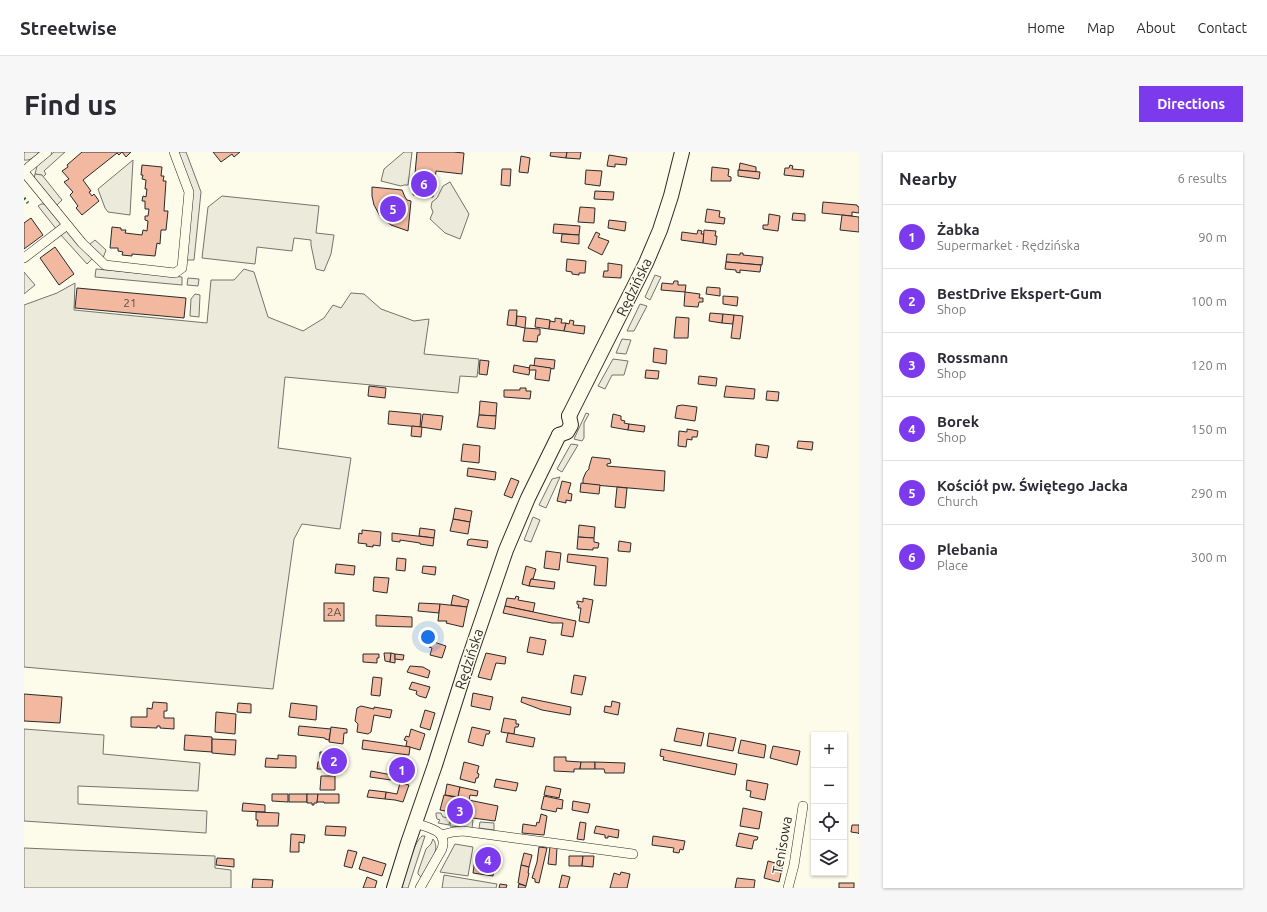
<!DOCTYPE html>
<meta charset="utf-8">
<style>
:root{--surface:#fff;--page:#f7f7f7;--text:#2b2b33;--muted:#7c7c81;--line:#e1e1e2;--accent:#7c3aed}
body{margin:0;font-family:Ubuntu,sans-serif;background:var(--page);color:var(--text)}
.controls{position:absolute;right:12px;bottom:12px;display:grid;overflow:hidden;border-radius:0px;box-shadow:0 1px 3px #0004}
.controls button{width:36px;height:36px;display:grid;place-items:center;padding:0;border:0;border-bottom:1px solid var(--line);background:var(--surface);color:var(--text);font:20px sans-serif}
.you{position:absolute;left:404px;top:485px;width:14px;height:14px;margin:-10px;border:3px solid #fff;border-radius:50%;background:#1a73e8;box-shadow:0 0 0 6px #1a73e833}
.badge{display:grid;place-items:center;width:26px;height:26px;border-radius:50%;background:var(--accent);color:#fff;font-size:13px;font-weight:700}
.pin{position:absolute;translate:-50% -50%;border:2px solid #fff;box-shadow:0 1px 4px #0006}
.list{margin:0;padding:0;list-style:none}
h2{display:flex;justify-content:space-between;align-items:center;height:52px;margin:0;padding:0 16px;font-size:17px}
h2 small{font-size:13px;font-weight:400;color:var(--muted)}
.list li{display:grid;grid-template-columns:26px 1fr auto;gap:12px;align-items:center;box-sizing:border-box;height:64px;padding:0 16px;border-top:1px solid var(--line)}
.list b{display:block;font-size:15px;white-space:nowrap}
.list p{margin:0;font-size:13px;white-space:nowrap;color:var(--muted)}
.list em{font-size:13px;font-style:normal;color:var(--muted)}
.icon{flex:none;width:22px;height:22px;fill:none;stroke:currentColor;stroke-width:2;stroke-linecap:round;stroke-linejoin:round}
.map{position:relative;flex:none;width:835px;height:736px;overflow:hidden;border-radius:0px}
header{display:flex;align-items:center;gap:24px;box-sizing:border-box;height:56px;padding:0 20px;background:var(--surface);border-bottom:1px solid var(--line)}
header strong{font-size:19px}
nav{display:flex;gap:22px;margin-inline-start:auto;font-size:14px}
.intro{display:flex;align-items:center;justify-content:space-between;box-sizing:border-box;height:96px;padding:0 24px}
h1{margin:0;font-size:28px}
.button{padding:10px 18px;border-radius:0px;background:var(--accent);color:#fff;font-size:14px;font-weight:700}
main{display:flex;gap:24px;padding:0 24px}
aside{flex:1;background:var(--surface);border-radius:0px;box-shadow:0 1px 3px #0004}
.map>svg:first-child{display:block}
.green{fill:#ecebdb;stroke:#74746e}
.parking{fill:#eceadb;stroke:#74746e}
.building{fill:#f2b8a0;stroke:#2b2b2b}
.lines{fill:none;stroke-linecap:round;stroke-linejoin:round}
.minor-casing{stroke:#2b2b2b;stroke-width:10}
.primary-casing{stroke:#2b2b2b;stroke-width:16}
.minor{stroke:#fdfbea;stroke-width:9}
.primary{stroke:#fdfbea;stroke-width:14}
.hedge{stroke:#34623c;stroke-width:3;stroke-dasharray:2 3;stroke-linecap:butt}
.labels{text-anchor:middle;stroke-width:3;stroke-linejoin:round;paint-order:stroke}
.number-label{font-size:12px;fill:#5d4e48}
.street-label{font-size:14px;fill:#2b2b2b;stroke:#fdfbea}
</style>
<header>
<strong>Streetwise</strong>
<nav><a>Home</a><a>Map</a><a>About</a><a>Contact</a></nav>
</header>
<div class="intro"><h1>Find us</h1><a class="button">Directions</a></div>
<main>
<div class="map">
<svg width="835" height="736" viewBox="0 0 835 736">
<rect width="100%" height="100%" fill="#fdfbea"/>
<g class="green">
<path d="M1,0H15C11,4 7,9 0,8V1Z"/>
<path d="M30,0H41L20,19L22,22L19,25L18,23L11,22L13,14Z"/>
<path d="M109,8L106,63L84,60L81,56L74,37Z"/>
<path d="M198,44L295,54L292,81L310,83L307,102L300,119L292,117L287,93V88L270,86L268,99L233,95L231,112L178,106L184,55Z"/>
<path d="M220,117L230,120L244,165L279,179L300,166L309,153L317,156L327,141L340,142L357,157L390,169L405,167L400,202L455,207L453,225L436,224L434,241L261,225L254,296L327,306L316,377L278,372L270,387L249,537L0,515V153L33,141L51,131L50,158L183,171L187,128H210Z"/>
<path d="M0,120L11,133L0,142Z"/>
<path d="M631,123L637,125L626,148L621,145Z"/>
<path d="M171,142L176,143L175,165L166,164L167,147Z"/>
<path d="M616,152L623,154L610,179H603Z"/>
<path d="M598,187L607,188L602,202L592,201Z"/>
<path d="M589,207L604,209L600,223H588L581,237L574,234Z"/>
<path d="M562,261L565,262L560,271V286L558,289L550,287Z"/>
<path d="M547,292L554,293L538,320L533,317Z"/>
<path d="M536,325L522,356L515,353L528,327Z"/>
<path d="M509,365L516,368L507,390L500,388Z"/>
<path d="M0,577L80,583L79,602L176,611L174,639L54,634V652L183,659L182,681L0,669Z"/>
<path d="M412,661H417L419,665L426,666L425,673L414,671L416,668L413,667L412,663Z"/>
<path d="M398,684H401L384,736H378C381,724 389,691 398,684Z"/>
<path d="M409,687C418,698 403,715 397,725L394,722V720L402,697L407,692Z"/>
<path d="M0,696L191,704V716L207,718V736H0Z"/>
</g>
<g class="parking">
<path d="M153,0H162L177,40L170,108H162L169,40Z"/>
<path d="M380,0H388L384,33H380L377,34L357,29L360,17Z"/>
<path d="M11,22L18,23L38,48L32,54L10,26Z"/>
<path d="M426,30L445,62L436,87L421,81L406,67L409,60L407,55L408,50L413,46L419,34Z"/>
<path d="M17,52H22L37,71L36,75L33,78L14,54Z"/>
<path d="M40,79H44L69,106L63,112L36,82Z"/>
<path d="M71,88L82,98L79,106L65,93Z"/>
<path d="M72,117L158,125V133L71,125Z"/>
<path d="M164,126L175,127L174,134L163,133Z"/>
<path d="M427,666L449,668L448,676L426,674Z"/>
<path d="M456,670L470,671V678L455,676Z"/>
<path d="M431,692L449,695L444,724L416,720Z"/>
<path d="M420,723L473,732L472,736H418Z"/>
</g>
<g class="building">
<path d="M58,0H107L102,5L98,0L95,3L93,1L59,28L67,39L65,40L68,44L70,42L75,49L58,63L52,56L54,54L46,43L49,40L40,30L45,27L38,19L44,15L43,13Z"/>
<path d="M189,0H216L210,5L208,2L197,10Z"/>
<path d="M393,0H429L440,1L438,22L412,19L409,45L389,43Z"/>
<path d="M527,0H543L542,6L526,4Z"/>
<path d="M543,0H557L556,7L542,6Z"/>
<path d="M585,3L603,6L602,13L591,12V15L583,14Z"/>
<path d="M497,4L506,6L504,21L495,20Z"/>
<path d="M716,11L732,15V20L715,18Z"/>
<path d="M118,13L138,15L137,24H140L139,29H142L140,59H144L142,78H137L136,92L133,91L131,104L108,102V104L98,103L99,100L94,99V96H86L88,75L97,76V78H102L101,81L118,83L119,78L123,79L124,69L121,68V64H124L125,57H121V49H118L119,44L122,45L123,37H121L122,28L118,27L119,23H117Z"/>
<path d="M766,13L769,14L768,17L780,18L779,25L760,23L761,16H765Z"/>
<path d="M688,15L705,17L704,24L707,25V29H687Z"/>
<path d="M478,17H487L486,34L477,33Z"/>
<path d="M562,18L578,19L576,34L561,32Z"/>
<path d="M714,18L736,20L735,27L714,24Z"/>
<path d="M348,35L378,38L381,45L383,48L387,49L384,79L367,73L356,64L350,53L348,44Z"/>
<path d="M571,39L590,40L589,48L570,47Z"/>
<path d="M799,50L833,53V54L835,55V61L828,60V64L798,61Z"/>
<path d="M556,55L571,56L570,71L554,70Z"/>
<path d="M683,57L696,59L695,65L701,66L700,72L681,70Z"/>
<path d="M769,61L781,62V69L768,68Z"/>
<path d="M745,62L756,64L754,79L739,77V73H744Z"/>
<path d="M818,63L835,65V80L816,78Z"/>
<path d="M7,66L19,83L0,97V71Z"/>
<path d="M585,68L602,70L601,79L584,76Z"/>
<path d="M530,72L556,74L555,83L529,81Z"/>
<path d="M674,78L678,79L677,82H680L679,91L657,88L658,80L673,82Z"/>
<path d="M680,78L692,79L691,84H693L692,93L679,91Z"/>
<path d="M572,80L576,82L574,85L585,89L578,103L564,96Z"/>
<path d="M538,82L555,83V92L537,90Z"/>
<path d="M31,95L50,122L35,133L16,106Z"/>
<path d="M716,101H719V103L739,105L738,113L702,110L703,102L716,103Z"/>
<path d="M543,107L562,109L561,121H555V123L548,122V120L542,119Z"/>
<path d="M702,110L737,113L736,120L716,118V121L712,120V118L701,117Z"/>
<path d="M584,111L598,113L597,126L579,125L580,119H584Z"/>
<path d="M650,129H654V133H662L661,140L637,138L638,131L649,132Z"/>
<path d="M683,135L696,136V144L682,142Z"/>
<path d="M53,136L162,146L160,166L51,156Z"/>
<path d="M661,140L676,142L675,146H679V150H675L674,155L660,154Z"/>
<path d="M699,144L714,145L713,154L699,152Z"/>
<path d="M485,158H493L492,174L483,173Z"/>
<path d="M686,161L699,162L698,171L685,169Z"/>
<path d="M699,162L710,163L709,172L698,171Z"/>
<path d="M710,163L719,164L716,187L707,186Z"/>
<path d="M493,164L502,165L501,176L492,174Z"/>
<path d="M652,165L665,166L664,186H650Z"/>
<path d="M512,166L526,168L525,177L511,175Z"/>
<path d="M531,166L538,167L537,171H542L540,179L525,177L526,169L531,170Z"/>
<path d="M546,168L550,169L549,173L561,174L560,182L540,179L542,171L545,172Z"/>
<path d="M501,176L516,177V183H514L513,190L499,189Z"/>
<path d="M630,196L643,198L642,212L629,210Z"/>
<path d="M511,206L531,208L530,217L510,214Z"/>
<path d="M456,208L465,209L463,223L455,222Z"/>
<path d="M490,213L506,216L505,223L489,220Z"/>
<path d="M506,213L527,216L525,229L511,227L512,218H505Z"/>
<path d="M622,218L635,219L634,227L621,226Z"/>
<path d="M675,224L693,226L692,234L674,232Z"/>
<path d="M345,234L362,236L361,246L344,244Z"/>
<path d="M702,234L731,237L730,247L700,245Z"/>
<path d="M496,236H502V239H507L506,247L480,245V238H496Z"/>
<path d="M743,239L755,240L754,249L742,248Z"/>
<path d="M456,249L473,251L472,264L455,263Z"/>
<path d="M658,253L673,255L671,269L651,266L653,254Z"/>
<path d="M365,259L397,262L396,275L364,272Z"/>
<path d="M399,262L419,264L417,278L397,275Z"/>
<path d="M589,262L597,264V268L601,269L600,271L605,272L604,278L587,275Z"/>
<path d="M455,263L472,264L471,277L453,275Z"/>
<path d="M605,272L621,274L620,280L604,278Z"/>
<path d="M388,274L398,275L397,285L387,284Z"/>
<path d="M663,277L674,279L673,285H668V288L663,287L662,295L654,294L655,279L663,280Z"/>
<path d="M774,289L789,290L788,298L773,296Z"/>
<path d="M439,292L456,294L455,311L437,309Z"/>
<path d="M732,292L745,294L743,306L731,304Z"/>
<path d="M568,305L586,307L587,311L583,312V314L641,319L640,339L559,332V327L562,320L565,317V315Z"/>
<path d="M444,316L472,320L471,328L443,324Z"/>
<path d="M487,326L495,329L488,346L480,343Z"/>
<path d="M538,329L547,331L544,341L548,342L547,349L542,348V351L533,349Z"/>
<path d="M557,331L576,333L575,342L556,340Z"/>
<path d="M593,335L603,336L601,356L591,355Z"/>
<path d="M431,356L448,359L446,370L429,367Z"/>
<path d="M429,367L446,370L444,382L426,379Z"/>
<path d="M555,373L571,375L570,386L554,385Z"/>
<path d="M396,376L411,378L410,386L395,384Z"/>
<path d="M338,378L357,380L356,394L349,393V395L342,394L343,392L334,391L335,381L338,382Z"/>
<path d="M368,381L410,386L409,394L396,392V391L376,388V390L368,389Z"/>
<path d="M554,385L570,386V390L575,391L574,396H569V398L553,397Z"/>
<path d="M447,387L464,389L463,396L443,393L444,388Z"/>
<path d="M595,389L607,391L606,400L594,399Z"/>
<path d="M522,399L537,401L535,418L520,416Z"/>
<path d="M544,402L584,406L582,434L570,433L572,414L543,410Z"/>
<path d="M373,406L382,407L381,419L372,418Z"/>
<path d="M312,412L331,414L330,423L311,421Z"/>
<path d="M399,414L412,415L411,423L398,421Z"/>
<path d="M502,414L512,417L509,427H507L505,434L498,432Z"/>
<path d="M350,425L365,426L363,441L349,439Z"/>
<path d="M507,427L531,430L530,437L505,434Z"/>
<path d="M429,443L445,448L443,455L427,453Z"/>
<path d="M492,444L495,445L494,448L511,451L509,460L481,454L483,446L491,447Z"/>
<path d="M559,446L569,448L565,471L555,469L557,456H554L555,453L553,452V449L559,450Z"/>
<rect x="300" y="451" width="20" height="18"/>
<path d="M395,451L416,452L415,461L394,459Z"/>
<path d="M416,452L443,455L439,475L422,471L423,469H414Z"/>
<path d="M481,454L552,469L549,485L537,483L539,471H528L479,461Z"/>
<path d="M352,463L388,465V475L352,474Z"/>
<path d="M506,485L522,488L519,503L503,500Z"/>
<path d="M410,490L422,494L418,506L406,503L408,496L405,495L406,492L409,493Z"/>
<path d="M360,501H367L366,510L361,509Z"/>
<path d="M367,501L371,502V511L366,510Z"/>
<path d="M462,501L482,505L481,512L472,511L467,528L454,525Z"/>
<path d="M339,502H355V506H353V511L339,510Z"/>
<path d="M371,502L380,503L379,508L371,507Z"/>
<path d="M386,514L399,515L406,519L404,526L383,520Z"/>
<path d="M550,523L562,525L558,543L547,541Z"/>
<path d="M349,525L358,526L356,544L347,543Z"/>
<path d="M388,530L406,535L402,546L395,544L392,542L393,539L385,537Z"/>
<path d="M449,541L469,545L466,558L447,554Z"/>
<path d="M0,542L38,545L36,571L0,569Z"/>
<path d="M498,545L547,555L546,563L518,558L497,550Z"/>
<path d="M588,549L596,551L594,563L580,560L581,554L587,555Z"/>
<path d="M129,550L143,551V559H140V566H150V577L136,576V574H133V576L107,575V565H123V556L128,557Z"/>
<path d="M214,551L227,552V561L213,560Z"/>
<path d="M267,551L293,554L292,568L265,565Z"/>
<path d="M337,554L350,557V555L368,558L366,566L350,563L347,580L344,582L333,580L334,572L331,569L333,556Z"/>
<path d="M401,558L411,561L406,578L396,575Z"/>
<path d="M192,560L212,562L211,582L191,580Z"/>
<path d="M480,566L492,568V572H495L494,575H491L490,582L477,580Z"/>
<path d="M275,574L307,577L305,588L301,587V586L274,583Z"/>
<path d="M307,575L323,577V581H320L319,592L305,590Z"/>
<path d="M448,575L466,579L465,582H462L459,594L444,590Z"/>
<path d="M653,576L680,581L677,594L650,589Z"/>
<path d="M387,577L401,582L396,598L382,594L383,589L380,588L382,584L385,585Z"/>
<path d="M484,581L511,586L509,595L482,590Z"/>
<path d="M685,581L712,586L709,599L683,594Z"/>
<path d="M161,583L188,585V600L160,598Z"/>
<path d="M188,587L212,588L211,603L188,601Z"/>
<path d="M339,588L386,595L385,603L338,597Z"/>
<path d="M717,588L742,593L740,606L714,601Z"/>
<path d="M749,594L776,599L773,613L746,606Z"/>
<path d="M637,597L713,612L711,623L639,608L640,605L636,604Z"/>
<path d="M296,600L317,601L316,605H314L313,617H293L294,610H296Z"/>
<path d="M254,603L272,604V616L241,615L242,606L254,607Z"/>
<path d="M530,605H542V609L557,610L556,617H550V620L530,619Z"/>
<path d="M372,610L384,612L380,625L369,621L370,619L368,618L369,614L371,615Z"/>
<path d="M440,610L455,614L453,621L455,622L454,626H452L451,631L436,627Z"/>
<path d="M557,610H571V617H556Z"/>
<path d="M571,610L601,611L600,621H581L580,617H571Z"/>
<path d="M347,619L368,623L367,628L346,625Z"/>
<path d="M297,624H311V638H296Z"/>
<path d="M472,627L494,631L492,639L470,635Z"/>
<path d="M723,628L744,632L741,648L726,645L727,639L722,638Z"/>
<path d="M376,631L385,633L379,650L371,648L361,647L362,640L373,642Z"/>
<path d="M423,632L436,635L434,645L421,643Z"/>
<path d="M522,634L537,637L535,646L520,643Z"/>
<path d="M436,635L454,639L453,644L446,643L445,648L434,645Z"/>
<path d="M345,638L362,640L361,647L343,645Z"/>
<path d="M248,642H264V650L248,649Z"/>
<rect x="265" y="642" width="18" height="8"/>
<path d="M283,642H294L293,651H290V653H288V651H283Z"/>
<path d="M294,642H315V651H300V650H293Z"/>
<path d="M420,643L474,654L471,669L426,663L427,660L416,658Z"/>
<path d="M520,644L539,648L538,657L533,656L532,660L517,657Z"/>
<path d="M549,649L566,652L564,661L548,658Z"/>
<path d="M219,651L241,653V660L218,659Z"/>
<path d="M719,656L738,660L735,677L716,674Z"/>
<path d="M232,660L255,661L254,674H233L234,668H232Z"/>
<path d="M517,662L523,664L520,683L498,681L499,672L512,674L513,670L515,671Z"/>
<path d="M556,670L562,671L560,688L553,687Z"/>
<path d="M828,673H835V682L834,681L827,680Z"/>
<path d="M302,674L322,675L321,684L301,683Z"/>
<path d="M572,674L595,678L594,686L584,684V686H581V683L570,681Z"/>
<path d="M715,681L734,685L733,688H730L728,697L712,694Z"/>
<path d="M267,682L281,683L280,691L275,690V700H266Z"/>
<path d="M629,684L661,689L659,698L656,697L655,701L649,700L650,696L628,693Z"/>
<path d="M526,694L533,695L532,713L524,712Z"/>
<path d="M515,695L523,696L515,731L511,730V727L508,726L513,710Z"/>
<path d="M324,698L333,700L328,716L320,714Z"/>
<path d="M452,700L472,703L469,724L449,721Z"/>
<path d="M500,701L508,703L505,715L497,713Z"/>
<path d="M545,704H559L558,714H545Z"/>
<path d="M559,704H570L569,715L558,714Z"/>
<path d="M339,705L362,712L358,724L335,717Z"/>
<path d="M193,706L210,707V715L192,713Z"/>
<path d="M744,709L759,713L755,730L740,726Z"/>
<path d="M497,713L505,715L504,721H505L502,734L494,731Z"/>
<path d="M597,720L606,722L603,736H586L590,721L596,723Z"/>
<path d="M538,723L546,725L543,736H535Z"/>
<path d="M343,725L353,729L351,736H339Z"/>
<path d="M713,726L731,728L730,736H711Z"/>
<path d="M229,727L249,728L248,736H228Z"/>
<rect x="815" y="731" width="15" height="5"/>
<path d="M476,732L483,733L482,736H475Z"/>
<path d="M495,732L502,734L501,736H494Z"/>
</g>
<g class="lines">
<defs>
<g id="minor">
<path d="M0,19L23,0"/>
<path d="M0,20L58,91L81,113L151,121L158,116L165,40L150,0"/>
<path d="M0,106L43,73"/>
<path d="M391,671C405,676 424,678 418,697L396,736"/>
<path d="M417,683L429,680L439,679L609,702"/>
<path d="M764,736L770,713L779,654"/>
</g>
<g id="primary">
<path d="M545,264L622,111L636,78L647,44L658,0"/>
<path d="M535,283L543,280L547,273L545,264"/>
<path d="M370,736L384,691L411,613L444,509L482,398L504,346L535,283"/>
</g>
</defs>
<use href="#minor" class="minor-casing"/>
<use href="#primary" class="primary-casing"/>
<use href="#minor" class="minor"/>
<use href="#primary" class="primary"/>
<path class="hedge" d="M0,46L4,51"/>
</g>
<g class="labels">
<g class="number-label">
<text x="106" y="155">21</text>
<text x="310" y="464">2A</text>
</g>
<g class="street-label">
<text transform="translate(610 135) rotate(-64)" y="5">Rędzińska</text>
<text transform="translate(445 507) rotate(-72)" y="5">Rędzińska</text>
<text transform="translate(758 693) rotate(-80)" y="5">Tenisowa</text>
</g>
</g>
</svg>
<div class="controls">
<button>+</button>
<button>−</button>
<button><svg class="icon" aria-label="locate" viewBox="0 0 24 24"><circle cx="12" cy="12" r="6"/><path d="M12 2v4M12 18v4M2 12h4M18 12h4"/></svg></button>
<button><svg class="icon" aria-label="layers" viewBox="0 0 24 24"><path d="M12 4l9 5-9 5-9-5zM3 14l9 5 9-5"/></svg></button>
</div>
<div class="you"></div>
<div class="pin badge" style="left:378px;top:618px">1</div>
<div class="pin badge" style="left:310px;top:609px">2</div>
<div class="pin badge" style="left:436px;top:659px">3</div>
<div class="pin badge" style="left:464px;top:708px">4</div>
<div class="pin badge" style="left:369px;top:57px">5</div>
<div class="pin badge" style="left:400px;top:32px">6</div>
</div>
<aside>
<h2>Nearby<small>6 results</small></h2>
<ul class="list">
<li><span class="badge">1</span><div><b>Żabka</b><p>Supermarket · Rędzińska</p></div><em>90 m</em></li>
<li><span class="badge">2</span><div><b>BestDrive Ekspert-Gum</b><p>Shop</p></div><em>100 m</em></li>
<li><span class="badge">3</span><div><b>Rossmann</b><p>Shop</p></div><em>120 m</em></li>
<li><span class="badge">4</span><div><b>Borek</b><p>Shop</p></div><em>150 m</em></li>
<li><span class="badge">5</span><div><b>Kościół pw. Świętego Jacka</b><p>Church</p></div><em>290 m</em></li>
<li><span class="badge">6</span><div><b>Plebania</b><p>Place</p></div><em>300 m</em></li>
</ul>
</aside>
</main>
